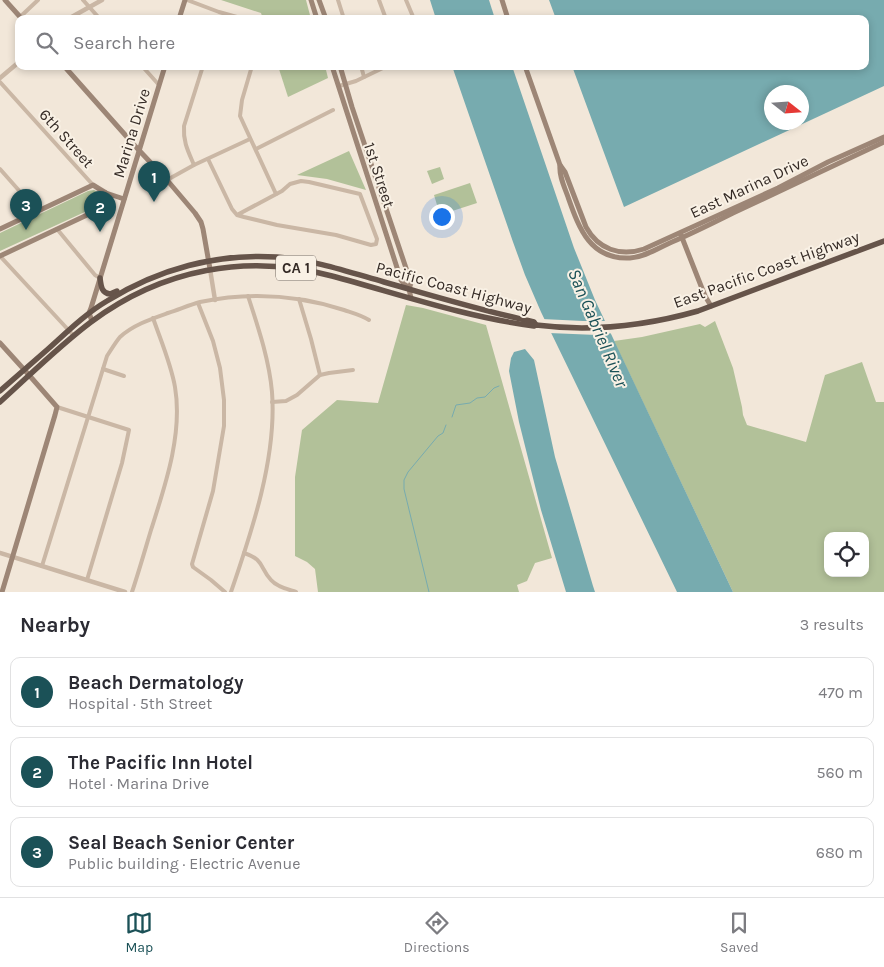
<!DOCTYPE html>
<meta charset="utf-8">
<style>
:root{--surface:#fff;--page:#f2f2f3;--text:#2b2b33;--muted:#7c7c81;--line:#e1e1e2;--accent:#1b5157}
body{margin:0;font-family:Karla,sans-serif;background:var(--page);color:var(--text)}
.controls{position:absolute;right:15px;bottom:15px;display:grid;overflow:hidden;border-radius:10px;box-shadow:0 2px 8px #0003}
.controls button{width:45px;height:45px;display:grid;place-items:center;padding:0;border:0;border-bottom:1px solid var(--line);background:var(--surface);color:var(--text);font:25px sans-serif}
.compass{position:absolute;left:764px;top:85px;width:45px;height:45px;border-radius:50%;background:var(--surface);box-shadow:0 2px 8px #0003;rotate:107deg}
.you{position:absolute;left:441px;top:216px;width:18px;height:18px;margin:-12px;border:4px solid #fff;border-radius:50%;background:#1a73e8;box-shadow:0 0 0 8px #1a73e833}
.badge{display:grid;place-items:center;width:32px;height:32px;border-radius:50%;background:var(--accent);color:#fff;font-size:16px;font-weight:700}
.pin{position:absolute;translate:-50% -41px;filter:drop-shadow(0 1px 2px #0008)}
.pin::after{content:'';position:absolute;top:26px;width:18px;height:15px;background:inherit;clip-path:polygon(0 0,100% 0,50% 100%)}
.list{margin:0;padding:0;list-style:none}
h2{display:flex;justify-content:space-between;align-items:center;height:65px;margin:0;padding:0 20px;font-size:21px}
h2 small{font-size:16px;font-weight:400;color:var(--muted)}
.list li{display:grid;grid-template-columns:32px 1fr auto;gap:15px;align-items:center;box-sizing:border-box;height:70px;margin:0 10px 10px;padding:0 10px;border:1px solid var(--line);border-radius:10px}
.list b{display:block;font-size:19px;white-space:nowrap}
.list p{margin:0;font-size:16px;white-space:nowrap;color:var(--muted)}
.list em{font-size:16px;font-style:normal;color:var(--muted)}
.icon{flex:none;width:28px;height:28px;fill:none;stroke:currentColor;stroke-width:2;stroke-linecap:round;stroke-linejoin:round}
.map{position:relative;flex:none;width:884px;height:592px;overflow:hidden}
.search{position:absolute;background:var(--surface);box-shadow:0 2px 8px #0003;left:15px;right:15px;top:15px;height:55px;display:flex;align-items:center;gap:12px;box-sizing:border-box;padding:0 18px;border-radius:10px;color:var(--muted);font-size:19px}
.sheet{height:305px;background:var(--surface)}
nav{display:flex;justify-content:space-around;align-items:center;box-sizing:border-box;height:70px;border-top:1px solid var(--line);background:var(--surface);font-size:14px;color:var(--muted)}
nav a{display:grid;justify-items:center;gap:2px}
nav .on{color:var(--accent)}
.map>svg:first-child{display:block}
.green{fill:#b2c199;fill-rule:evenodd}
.water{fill:#77abaf;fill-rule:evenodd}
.pier{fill:#f2e7d9}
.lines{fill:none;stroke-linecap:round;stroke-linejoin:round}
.stream{stroke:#77abaf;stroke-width:1}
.minor{stroke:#cab7a5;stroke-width:4}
.tertiary{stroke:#cab7a5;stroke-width:4.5}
.secondary{stroke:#9d8676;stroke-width:5}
.trunk{stroke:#66544a;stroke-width:5.5}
.labels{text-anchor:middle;stroke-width:4;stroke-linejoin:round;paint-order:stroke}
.shield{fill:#f9f1e5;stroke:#70665f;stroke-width:1}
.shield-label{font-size:15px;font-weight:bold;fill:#352b26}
.street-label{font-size:16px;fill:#352b26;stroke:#f9f1e5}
.water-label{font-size:18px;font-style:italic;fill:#1b5157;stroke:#f9f1e5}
</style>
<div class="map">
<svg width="884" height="592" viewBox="0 0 884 592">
<rect width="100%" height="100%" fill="#f2e7d9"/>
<g class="green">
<path d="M221,0H306L311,19H263L261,13Z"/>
<path d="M278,66H325L328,78L288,97Z"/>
<path d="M349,151L366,190L327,179L297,175Z"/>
<path d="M440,167L444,179L432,184L427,171Z"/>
<path d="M470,183L477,203L440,215L434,195Z"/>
<path d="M94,190L100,194V196L101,197L92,207L87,211L0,251V233L88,191Z"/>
<path d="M406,305L423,308L486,325L552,558L535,563L527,581L517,585L519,592H318L315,569L307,562L295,556V477L302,430L337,400L378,403Z"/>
<path d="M715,321L733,368L742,407L743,415L747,425L806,442L825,375L862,362L876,402H884V592H733L614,341L642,337L700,324L705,327ZM828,536H865V573H828Z"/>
</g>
<g class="water">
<path d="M430,0H489L495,19H436Z"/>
<path d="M549,0H884V86L624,207L572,66H865V19H556ZM802,92V122H772V92Z"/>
<path d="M452,66H512L574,248L595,300L733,592H677L541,312L525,275L513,242Z"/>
<path d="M525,349L534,360L555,457L593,586L595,592H566L541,510L519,422L509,371L511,358L514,352Z"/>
</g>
<path class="pier" d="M542,319L583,321H607L613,333L597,335L549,333Z"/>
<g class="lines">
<g class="stream">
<path d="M452,417L456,405L470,403L477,398L485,397L494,388L499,386"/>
<path d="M429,592L404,489V480L408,472L438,436L443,433L446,425"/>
</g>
<g class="minor">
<path d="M83,0L100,19"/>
<path d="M187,0L219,12L244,19"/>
<path d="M338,0L344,19"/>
<path d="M379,0L386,19"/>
<path d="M406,0L414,19"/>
<path d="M20,17L38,0"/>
<path d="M142,66L159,85"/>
<path d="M252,66L242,100L240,116L276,194"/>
<path d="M361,66L364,77"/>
<path d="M0,82L93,185"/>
<path d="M339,86L356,81L387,66"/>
<path d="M256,149L333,110"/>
<path d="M208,159L232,209L237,215L244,217L277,225L336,235L371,245L376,244L377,239L360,194L309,182L301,181L290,184L282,191L237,215"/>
<path d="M194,165C188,151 183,142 184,126L203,66"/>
<path d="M0,169L38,212"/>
<path d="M167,180L194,165L250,139"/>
<path d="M57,229L95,275L100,278"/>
<path d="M0,256L74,336"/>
<path d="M299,299L311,339L320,375"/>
<path d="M198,303L213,341L220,368L224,400V426L213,491L192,564L193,567L211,580L225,592"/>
<path d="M103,369L124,376"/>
<path d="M272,402L286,401L297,395L320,375L329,373L353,370"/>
<path d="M57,407L129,430L122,463L87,580"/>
<path d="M244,553C265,560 259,567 271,580C277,587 287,589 296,592"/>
<path d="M42,566L107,356C111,350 115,343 120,337C133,325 151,319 168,313C178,310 189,305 200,302C248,292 298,295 344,310C353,313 361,315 369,320"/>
<path d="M132,592C139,571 145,550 151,530C165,486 183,434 175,387C171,364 161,341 153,318"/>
<path d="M231,592C252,531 277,457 272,392C269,359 258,327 248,296"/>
</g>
<g class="tertiary">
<path d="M68,19L102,0"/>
<path d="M0,78L19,62"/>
<path d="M210,269L215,300"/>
<path d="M0,553L125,592"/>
</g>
<g class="secondary">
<path d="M5,0L22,19"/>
<path d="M311,0L317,19"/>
<path d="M319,0L326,19"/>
<path d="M502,0L508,19"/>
<path d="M179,19L185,0"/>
<path d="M64,66L135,146L167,180L195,213L201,222L203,229L210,269"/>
<path d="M332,66L401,280L409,289L411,298"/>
<path d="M340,66L352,107L411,283L409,289"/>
<path d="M525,66L560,165L565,172L586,227C598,249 620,257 644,249L778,188L828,162L884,137"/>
<path d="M560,165C559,176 564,186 568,197C579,228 590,260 630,258C645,257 658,248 672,242C693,233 713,223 733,213C783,189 834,166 884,142"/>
<path d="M0,229L93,185L106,193L124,199"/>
<path d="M681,235L705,296L711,306"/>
<path d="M0,256L87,215L97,207L106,193"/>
<path d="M92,321L89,313L91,308L165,66"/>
<path d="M0,343L29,375L57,407L55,415L2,592"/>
</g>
<g class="trunk">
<path d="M100,278C101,285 101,293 110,294L117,291"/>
<path d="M0,391C16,377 32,363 48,349C67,332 85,314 107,301C158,269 217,253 277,257C314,260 349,272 384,282C434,296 483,311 534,322L536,325"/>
<path d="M0,402C30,375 59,346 91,322C162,269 247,253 332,276C399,294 465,317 534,326L536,325C591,332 645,326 698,311L884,241"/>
</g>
</g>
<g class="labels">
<rect class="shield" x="276" y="255.5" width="40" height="25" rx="4"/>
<g class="shield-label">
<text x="296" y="273">CA 1</text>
</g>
<g class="street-label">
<text transform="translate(131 133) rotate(-73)" y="6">Marina Drive</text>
<text transform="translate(67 138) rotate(48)" y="6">6th Street</text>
<text transform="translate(380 175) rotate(72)" y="6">1st Street</text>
<text transform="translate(749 186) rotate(-25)" y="6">East Marina Drive</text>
<text transform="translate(766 269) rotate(-20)" y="6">East Pacific Coast Highway</text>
<text transform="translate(454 287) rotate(15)" y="6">Pacific Coast Highway</text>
</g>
<g class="water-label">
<text transform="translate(598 328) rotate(67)" y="6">San Gabriel River</text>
</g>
</g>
</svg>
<div class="controls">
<button><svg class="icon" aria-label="locate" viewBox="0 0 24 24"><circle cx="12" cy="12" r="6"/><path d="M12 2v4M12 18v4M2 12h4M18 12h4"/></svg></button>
</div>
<svg class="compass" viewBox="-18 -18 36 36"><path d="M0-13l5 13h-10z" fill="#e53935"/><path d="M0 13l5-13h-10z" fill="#7c7c81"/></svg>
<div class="you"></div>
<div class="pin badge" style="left:154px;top:202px">1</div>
<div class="pin badge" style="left:100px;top:232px">2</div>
<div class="pin badge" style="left:26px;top:230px">3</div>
<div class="search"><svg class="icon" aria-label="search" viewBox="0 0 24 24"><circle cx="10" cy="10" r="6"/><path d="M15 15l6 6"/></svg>Search here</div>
</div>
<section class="sheet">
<h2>Nearby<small>3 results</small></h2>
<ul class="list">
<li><span class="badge">1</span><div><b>Beach Dermatology</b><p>Hospital · 5th Street</p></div><em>470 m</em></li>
<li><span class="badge">2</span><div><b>The Pacific Inn Hotel</b><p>Hotel · Marina Drive</p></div><em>560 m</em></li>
<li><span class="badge">3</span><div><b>Seal Beach Senior Center</b><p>Public building · Electric Avenue</p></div><em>680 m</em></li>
</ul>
</section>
<nav>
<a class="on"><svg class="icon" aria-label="map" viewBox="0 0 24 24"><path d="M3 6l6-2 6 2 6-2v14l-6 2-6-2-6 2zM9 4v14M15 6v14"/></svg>Map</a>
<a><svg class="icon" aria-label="directions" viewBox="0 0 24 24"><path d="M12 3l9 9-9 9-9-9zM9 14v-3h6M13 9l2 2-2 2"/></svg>Directions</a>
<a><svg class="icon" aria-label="saved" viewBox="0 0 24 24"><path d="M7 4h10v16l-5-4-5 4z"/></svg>Saved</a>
</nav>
